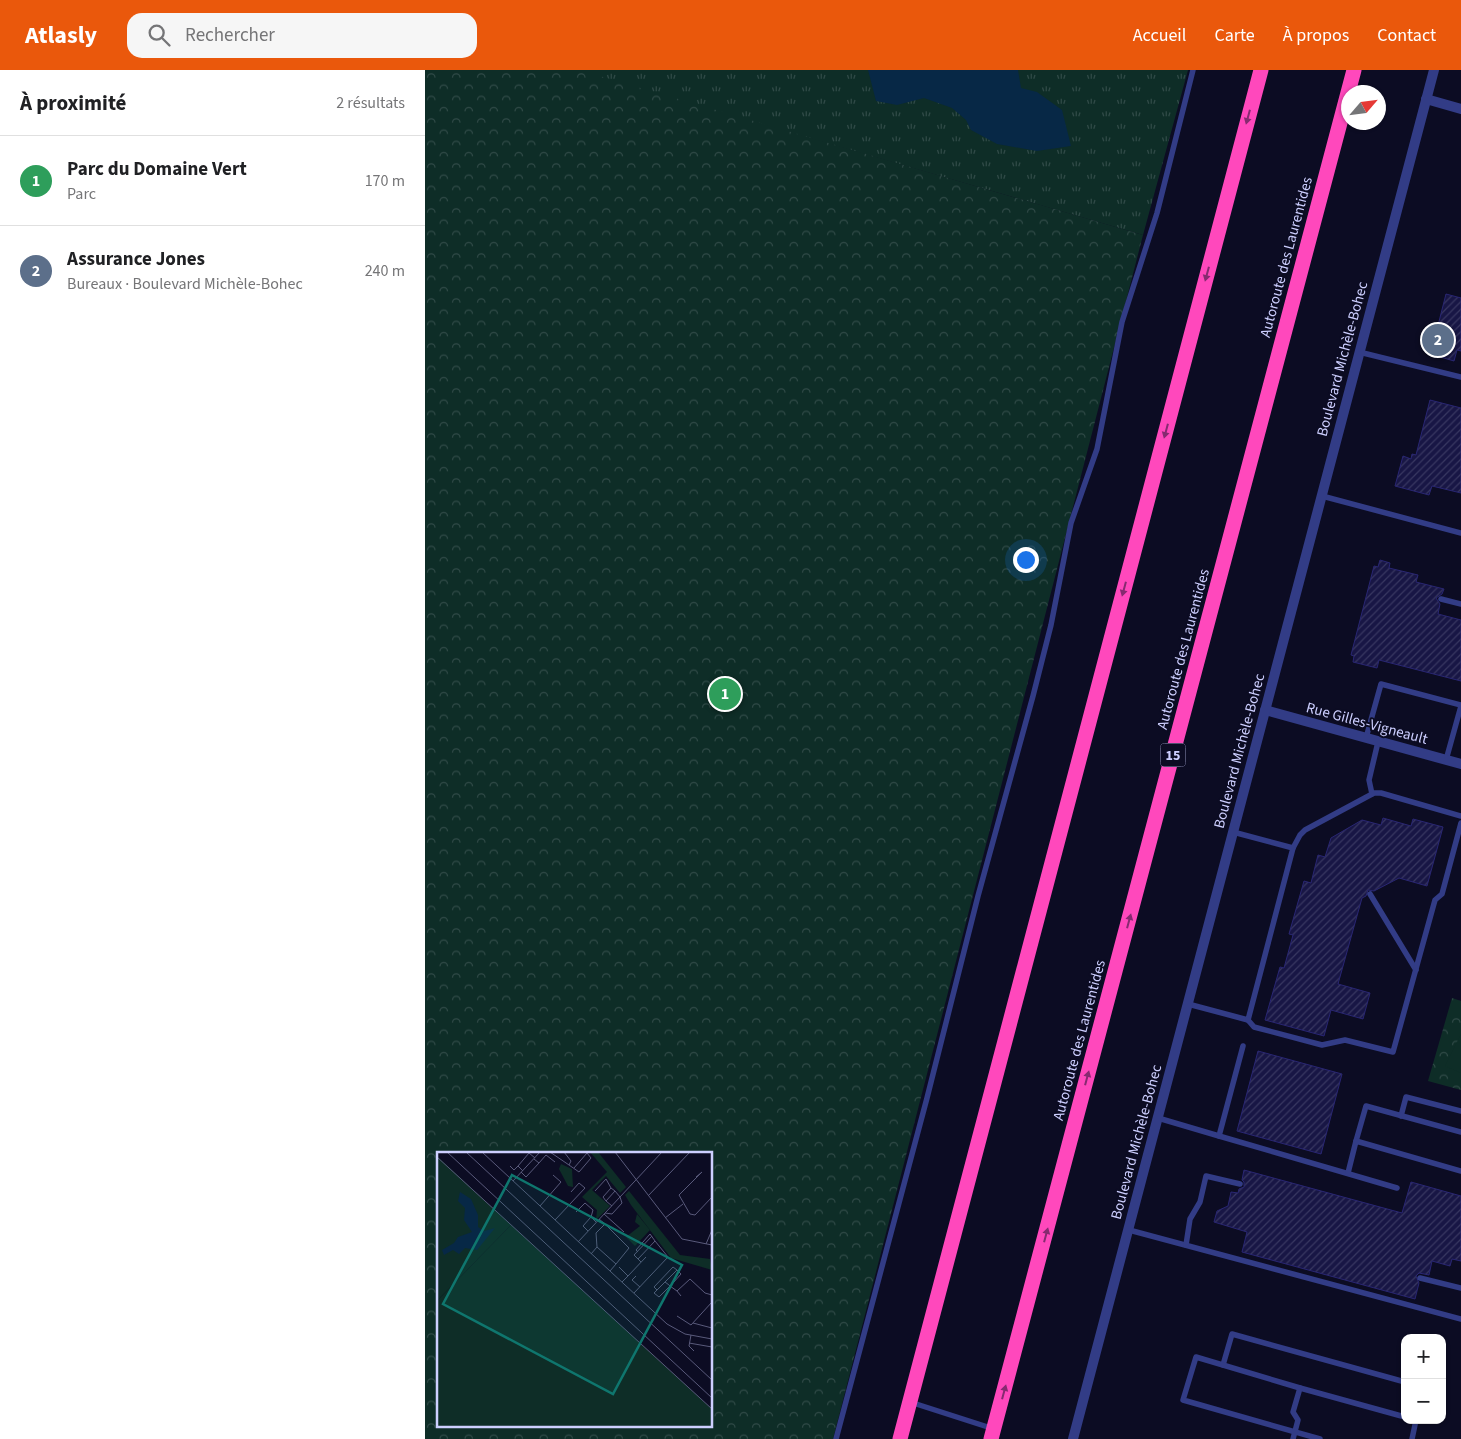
<!DOCTYPE html>
<html lang="fr">
<meta charset="utf-8">
<style>
:root{--surface:#fff;--page:#f6f6f6;--text:#202124;--muted:#757577;--line:#e0e0e0;--accent:#ea580c}
body{margin:0;font-family:"Source Sans 3",sans-serif;background:var(--page);color:var(--text)}
.controls{position:absolute;right:15px;bottom:15px;display:grid;overflow:hidden;border-radius:10px;box-shadow:0 1px 4px #0004}
.controls button{width:45px;height:45px;display:grid;place-items:center;padding:0;border:0;border-bottom:1px solid var(--line);background:var(--surface);color:var(--text);font:25px sans-serif}
.compass{position:absolute;left:916px;top:15px;width:45px;height:45px;border-radius:50%;background:var(--surface);box-shadow:0 1px 4px #0004;rotate:62deg}
.you{position:absolute;left:600px;top:489px;width:18px;height:18px;margin:-12px;border:4px solid #fff;border-radius:50%;background:#1a73e8;box-shadow:0 0 0 8px #1a73e833}
.badge{display:grid;place-items:center;width:32px;height:32px;border-radius:50%;background:var(--accent);color:#fff;font-size:16px;font-weight:700}
.pin{position:absolute;translate:-50% -50%;border:2px solid #fff;box-shadow:0 1px 5px #0006}
.list{margin:0;padding:0;list-style:none}
h2{display:flex;justify-content:space-between;align-items:center;height:65px;margin:0;padding:0 20px;font-size:21px}
h2 small{font-size:16px;font-weight:400;color:var(--muted)}
.list li{display:grid;grid-template-columns:32px 1fr auto;gap:15px;align-items:center;box-sizing:border-box;height:90px;padding:0 20px;border-top:1px solid var(--line)}
.list b{display:block;font-size:19px;white-space:nowrap}
.list p{margin:0;font-size:16px;white-space:nowrap;color:var(--muted)}
.list em{font-size:16px;font-style:normal;color:var(--muted)}
.icon{flex:none;width:28px;height:28px;fill:none;stroke:currentColor;stroke-width:2;stroke-linecap:round;stroke-linejoin:round}
.map{position:relative;flex:none;width:1036px;height:1369px;overflow:hidden}
header{display:flex;align-items:center;gap:30px;box-sizing:border-box;height:70px;padding:0 25px;background:var(--accent);color:#fff}
header strong{font-size:24px}
nav{display:flex;gap:28px;margin-inline-start:auto;font-size:18px}
.search{width:350px;height:45px;background:var(--page);display:flex;align-items:center;gap:12px;box-sizing:border-box;padding:0 18px;border-radius:15px;color:var(--muted);font-size:19px}
main{display:flex}
aside{flex:1;background:var(--surface)}
.map>svg:first-child{display:block}
.grass{fill:url(#grass-tufts)}
.park{fill:url(#park-crowns);fill-rule:evenodd}
.pitch{fill:#0e2d27}
.water{fill:#072846}
.building{fill:url(#building-hatch);stroke:#292673}
.lines{fill:none;stroke-linecap:round;stroke-linejoin:round}
.service{stroke:#323c86;stroke-width:5.5}
.minor{stroke:#323c86;stroke-width:10}
.tertiary{stroke:#323c86;stroke-width:10}
.motorway{stroke:#ff48bc;stroke-width:15}
.oneway{fill:#862a70}
.labels{text-anchor:middle;stroke-width:4;stroke-linejoin:round;paint-order:stroke}
.shield{fill:#0c0c23;stroke:#9394bd;stroke-width:1}
.shield-label{font-size:14px;font-weight:bold;fill:#cdcfff}
.street-label{font-size:15px;fill:#cdcfff;stroke:#0c0c23}
.inset-road{fill:none;stroke:#595a7b;stroke-width:1}
.view{fill:#0f766e;fill-opacity:0.15;stroke:#0f766e;stroke-width:2.5}
.inset-edge{fill:none;stroke:#cdcfff;stroke-width:2.5}
</style>
<header>
<strong>Atlasly</strong>
<div class="search"><svg class="icon" aria-label="search" viewBox="0 0 24 24"><circle cx="10" cy="10" r="6"/><path d="M15 15l6 6"/></svg>Rechercher</div>
<nav><a>Accueil</a><a>Carte</a><a>À propos</a><a>Contact</a></nav>
</header>
<main>
<aside>
<h2>À proximité<small>2 résultats</small></h2>
<ul class="list">
<li><span class="badge" style="background:#2e9e5b">1</span><div><b>Parc du Domaine Vert</b><p>Parc</p></div><em>170 m</em></li>
<li><span class="badge" style="background:#5c6f8a">2</span><div><b>Assurance Jones</b><p>Bureaux · Boulevard Michèle-Bohec</p></div><em>240 m</em></li>
</ul>
</aside>
<div class="map">
<svg width="1036" height="1369" viewBox="0 0 1036 1369">
<defs>
<pattern id="grass-tufts" width="24" height="20" patternUnits="userSpaceOnUse" patternTransform="scale(1.25)"><rect width="24" height="20" fill="#0e2d27"/><path d="M3 7l-1-3M5 7V3M7 7l1-3M15 17l-1-3M17 17v-4M19 17l1-3" fill="none" stroke="#304a47"/></pattern>
<pattern id="park-crowns" width="20" height="18" patternUnits="userSpaceOnUse" patternTransform="scale(1.25)"><rect width="20" height="18" fill="#0e2d27"/><path d="M2 6a3 3 0 1 1 6 0M12 15a3 3 0 1 1 6 0" fill="none" stroke="#304a47"/></pattern>
<pattern id="building-hatch" width="6" height="6" patternUnits="userSpaceOnUse" patternTransform="scale(1.25)"><rect width="6" height="6" fill="#181645"/><path d="M-1 1l2-2M0 6l6-6M5 7l2-2" fill="none" stroke="#383761"/></pattern>
</defs>
<rect width="100%" height="100%" fill="#0c0c23"/>
<path class="grass" d="M151,0H763L718,165Z"/>
<g class="park">
<path d="M0,0H154L718,165L408,1369H0ZM14,1083H286V1355H14Z"/>
<path d="M1027,928L1036,931V1020L1003,1011Z"/>
</g>
<path class="pitch" d="M1036,964V1003L1020,996Z"/>
<path class="water" d="M443,0H593L596,18L612,22L637,40L646,76L612,81L572,74L546,60L541,50L527,38L499,28L472,35L451,31Z"/>
<g class="building">
<path d="M1021,224L1036,228V281L1032,280L1029,291L1012,286L1014,276L1008,275Z"/>
<path d="M1005,330L1036,338V423L1007,416L1004,425L970,416L978,386L986,389L987,384L991,385Z"/>
<path d="M955,490L965,493L964,498L993,505L991,512L1019,519L1017,524L1011,528L1015,534L1013,544L1036,550V611L954,590L952,598L928,592L929,586L926,585L949,496L953,497Z"/>
<path d="M958,748L986,756L988,749L1018,757L1002,816L974,808L949,821L943,820L941,826L937,828L913,914L945,923L938,949L906,940L899,966L840,950L855,897L859,898L868,865L864,864L879,811L886,813L893,785L900,787L906,768L937,750L956,755Z"/>
<path d="M833,981L917,1004L896,1084L812,1061Z"/>
<path d="M819,1100L977,1143L986,1112L1036,1126V1191L1027,1189L1025,1196L1007,1191L1004,1205L994,1203L991,1206L994,1213L990,1229L817,1182L822,1162L789,1152L792,1141L803,1136L806,1122L813,1123L814,1119L819,1117V1112L817,1110Z"/>
</g>
<g class="lines">
<g class="service">
<path d="M934,282L1036,307"/>
<path d="M897,426L1036,463"/>
<path d="M1016,529L1036,534"/>
<path d="M941,668L956,614L1036,635"/>
<path d="M1021,690L1036,636"/>
<path d="M947,724L944,710L953,672"/>
<path d="M868,778L875,765L880,760L949,723H956L1036,746"/>
<path d="M945,824L991,900"/>
<path d="M763,934L823,950L868,778L808,762"/>
<path d="M823,950L829,957L897,975L920,970L968,982L1010,830L1017,824L1036,753"/>
<path d="M976,1046L981,1027L1036,1041"/>
<path d="M733,1048L794,1066L818,976"/>
<path d="M794,1066L972,1118"/>
<path d="M931,1071L941,1036L1036,1062"/>
<path d="M923,1103L931,1071L1036,1101"/>
<path d="M704,1160L1036,1249"/>
<path d="M761,1175L765,1149L775,1132L781,1106L815,1114"/>
<path d="M995,1208L1036,1218"/>
<path d="M798,1295L807,1264L980,1312"/>
<path d="M875,1318L771,1287L758,1330L895,1369"/>
<path d="M485,1332L569,1359"/>
<path d="M411,1369L502,1028L553,826L608,626L626,555L646,453L672,379L697,252L732,143L768,0"/>
<path d="M868,1369L873,1350L868,1342L875,1318L980,1347"/>
<path d="M987,1369L991,1350"/>
</g>
<g class="minor">
<path d="M1001,29L1036,39"/>
<path d="M840,640L1036,694"/>
</g>
<path class="tertiary" d="M648,1369L1009,0"/>
<g class="motorway">
<path d="M475,1369L836,0"/>
<path d="M566,1369L929,0"/>
</g>
</g>
<defs><path id="oneway-solid" d="M-6-.8H1V-3.2L6.5 0L1 3.2V.8H-6Z" transform="scale(1.25)"/></defs>
<g class="oneway">
<use href="#oneway-solid" transform="translate(823 47) rotate(105)"/>
<use href="#oneway-solid" transform="translate(782 204) rotate(105)"/>
<use href="#oneway-solid" transform="translate(741 361) rotate(105)"/>
<use href="#oneway-solid" transform="translate(699 519) rotate(105)"/>
<use href="#oneway-solid" transform="translate(704 851) rotate(-75)"/>
<use href="#oneway-solid" transform="translate(662 1008) rotate(-75)"/>
<use href="#oneway-solid" transform="translate(621 1165) rotate(-75)"/>
<use href="#oneway-solid" transform="translate(579 1322) rotate(-75)"/>
</g>
<g class="labels">
<rect class="shield" x="735.5" y="673.5" width="25" height="23" rx="4"/>
<g class="shield-label">
<text x="748" y="690">15</text>
</g>
<g class="street-label">
<text transform="translate(861 187) rotate(-75)" y="5">Autoroute des Laurentides</text>
<text transform="translate(917 289) rotate(-75)" y="5">Boulevard Michèle-Bohec</text>
<text transform="translate(758 579) rotate(-75)" y="5">Autoroute des Laurentides</text>
<text transform="translate(942 653) rotate(15)" y="5">Rue Gilles-Vigneault</text>
<text transform="translate(814 681) rotate(-75)" y="5">Boulevard Michèle-Bohec</text>
<text transform="translate(654 970) rotate(-75)" y="5">Autoroute des Laurentides</text>
<text transform="translate(711 1072) rotate(-75)" y="5">Boulevard Michèle-Bohec</text>
</g>
</g>
<g transform="translate(12 1082)">
<rect width="275" height="275" fill="#0c0c23"/>
<path d="M0,4L74,73L0,149Z" fill="#0e2d27"/>
<path d="M153,0H161L189,35L183,41L169,24L155,38L173,54L159,68L160,58L145,45L170,20ZM124,12L135,17L136,35L131,34L122,17ZM192,39L243,103L273,107L275,118L234,106L194,53L188,43Z" fill="#0e2d27"/>
<path d="M200,62L213,78L198,94L189,85L203,74L198,70ZM74,73L275,257V275H0V149Z" fill="#0e2d27"/>
<path d="M23,40L34,47L41,63V75L47,79L58,76L40,98L28,96L22,102L16,98L7,103L5,98L17,91L21,85L35,80L27,68L28,56L21,49Z" fill="#072846"/>
<path class="inset-road" d="M10,0L275,246M29,0L275,228M45,0L230,172L248,182L275,187M113,0L132,13L134,9L127,0M178,0L245,87L275,93M0,5L275,257M102,11L109,3L118,10M132,13L142,20L154,6L150,1M73,14L77,18L81,14L86,19M81,14L92,1L98,6M137,16L150,1M84,20L89,25L102,11L97,7M259,25L265,20L242,43L253,62L258,63L275,45M76,29L103,0M158,39L169,27L174,36M211,44L253,0M169,49L166,45L174,36L178,39M103,54L124,30L116,23M175,54L169,49L178,39L183,45M139,60L148,51L156,58L154,65M168,61L175,62L185,51L183,45M167,62L187,80M228,66L246,52M118,68L148,36L142,31L134,40M168,72L192,96L179,112M151,79L146,74L154,65L159,70M141,90L225,0M269,92L275,78M160,95L159,81L168,72L162,67M201,100L199,98L213,82L218,89M154,102L160,95L179,112L173,119M201,107L197,103L215,84M182,115L191,124L185,130M191,124L209,105M199,124L195,128L203,135M228,130L217,141L222,145L236,131L244,122L240,118L228,130L232,133L233,134L240,139L244,144M220,138L217,135L236,115L240,118M240,139L253,127L268,141L275,143M197,141L231,105L218,89L201,107L204,110M240,164L254,173L275,150M256,171L275,176M254,183L252,194L257,199M252,191L275,195"/>
<path class="view" d="M75,23L245,113L176,242L6,152Z"/>
<rect width="275" height="275" class="inset-edge"/>
</g>
</svg>
<div class="controls">
<button>+</button>
<button>−</button>
</div>
<svg class="compass" viewBox="-18 -18 36 36"><path d="M0-13l5 13h-10z" fill="#e53935"/><path d="M0 13l5-13h-10z" fill="#757577"/></svg>
<div class="you"></div>
<div class="pin badge" style="left:300px;top:624px;background:#2e9e5b">1</div>
<div class="pin badge" style="left:1013px;top:270px;background:#5c6f8a">2</div>
</div>
</main>
